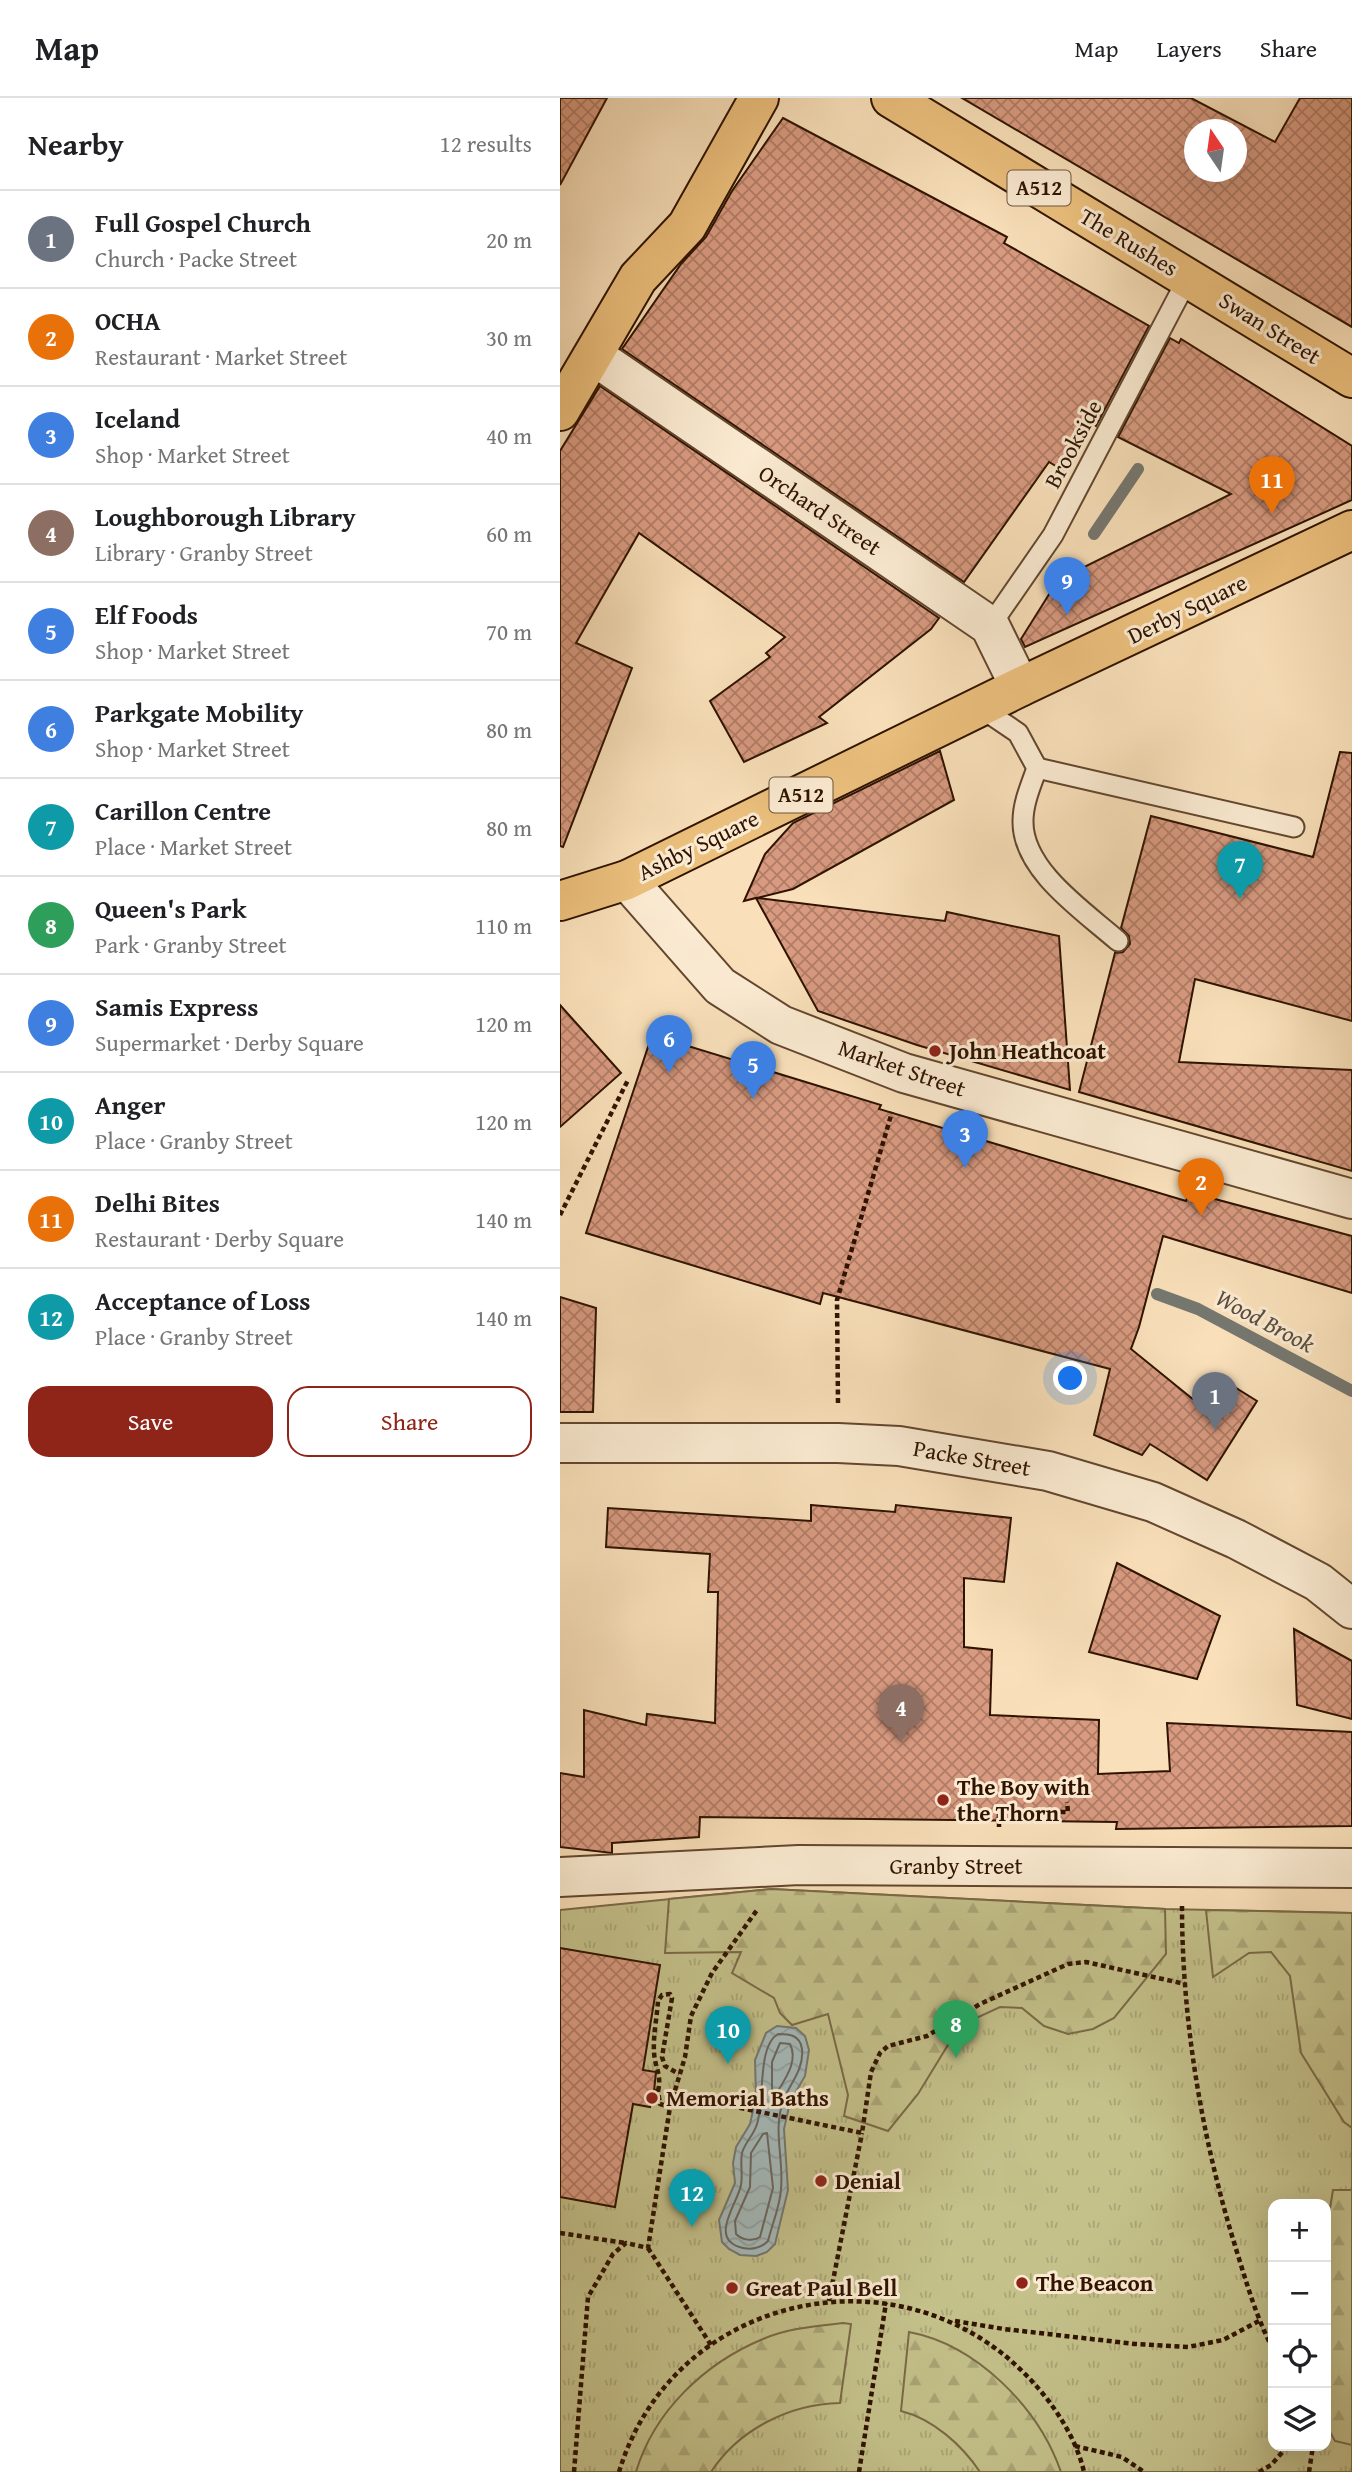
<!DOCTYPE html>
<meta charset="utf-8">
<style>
:root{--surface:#fff;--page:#f2f2f2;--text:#202124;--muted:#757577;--line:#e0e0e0;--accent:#8f2418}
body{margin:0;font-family:"Gentium Book Plus",serif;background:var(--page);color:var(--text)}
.controls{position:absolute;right:21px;bottom:21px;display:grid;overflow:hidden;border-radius:14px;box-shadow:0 7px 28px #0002}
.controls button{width:63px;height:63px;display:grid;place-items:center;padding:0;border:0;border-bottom:2px solid var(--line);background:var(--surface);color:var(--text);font:35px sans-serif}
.compass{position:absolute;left:624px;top:21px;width:63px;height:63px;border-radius:50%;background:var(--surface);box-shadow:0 7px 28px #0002;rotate:347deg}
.you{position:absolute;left:511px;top:1281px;width:24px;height:24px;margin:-18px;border:5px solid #fff;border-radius:50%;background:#1a73e8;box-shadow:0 0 0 10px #1a73e833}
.badge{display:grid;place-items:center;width:46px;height:46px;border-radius:50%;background:var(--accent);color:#fff;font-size:23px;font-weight:700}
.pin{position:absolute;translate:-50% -58px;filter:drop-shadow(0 2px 4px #0008)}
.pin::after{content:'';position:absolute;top:37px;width:24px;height:21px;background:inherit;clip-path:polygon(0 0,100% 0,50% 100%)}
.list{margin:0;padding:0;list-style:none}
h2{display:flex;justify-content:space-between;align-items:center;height:91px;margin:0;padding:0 28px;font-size:30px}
h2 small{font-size:23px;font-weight:400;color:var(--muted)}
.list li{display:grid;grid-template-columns:46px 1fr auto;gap:21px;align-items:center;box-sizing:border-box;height:98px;padding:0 28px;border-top:2px solid var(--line)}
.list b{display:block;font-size:26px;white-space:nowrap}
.list p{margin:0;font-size:23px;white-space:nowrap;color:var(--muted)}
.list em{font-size:23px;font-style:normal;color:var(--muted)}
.actions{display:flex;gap:14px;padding:21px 28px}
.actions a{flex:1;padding:16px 0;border:2px solid var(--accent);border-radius:21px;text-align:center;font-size:24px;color:var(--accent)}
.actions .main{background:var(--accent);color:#fff}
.icon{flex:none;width:38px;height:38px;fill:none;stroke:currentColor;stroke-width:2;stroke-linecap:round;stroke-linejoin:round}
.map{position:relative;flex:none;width:792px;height:2374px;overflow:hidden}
header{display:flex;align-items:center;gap:42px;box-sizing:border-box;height:98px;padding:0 35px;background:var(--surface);border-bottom:2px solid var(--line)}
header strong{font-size:33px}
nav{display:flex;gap:38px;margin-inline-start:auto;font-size:24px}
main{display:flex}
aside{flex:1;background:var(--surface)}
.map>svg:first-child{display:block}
.grass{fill:url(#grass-tufts);stroke:#7a6a46;stroke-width:2;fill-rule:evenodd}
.forest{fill:url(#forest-firs);stroke:#7a6a46;stroke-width:2}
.water{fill:url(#water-waves);stroke:#757770;stroke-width:2}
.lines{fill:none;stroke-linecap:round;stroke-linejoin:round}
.shore{stroke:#6a665e;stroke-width:2}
.stream{stroke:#757770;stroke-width:12}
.building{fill:url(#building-cross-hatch);stroke:#2f1300;stroke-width:2;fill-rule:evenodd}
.lane-casing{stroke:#62462e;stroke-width:23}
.street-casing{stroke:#62462e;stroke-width:42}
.primary-casing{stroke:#2f1300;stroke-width:42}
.path{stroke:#2f1300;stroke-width:4.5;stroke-dasharray:5 3.5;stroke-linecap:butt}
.lane{stroke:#fbebd2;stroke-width:19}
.street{stroke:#fbebd2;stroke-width:38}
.primary{stroke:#ecc07d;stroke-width:38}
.poi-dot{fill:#8f2418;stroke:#fbebd2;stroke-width:2.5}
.labels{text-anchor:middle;stroke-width:6;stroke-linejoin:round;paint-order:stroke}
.shield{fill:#fbebd2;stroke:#6c543f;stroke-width:2}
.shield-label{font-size:21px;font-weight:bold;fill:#2f1300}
.street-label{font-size:23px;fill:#2f1300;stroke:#fbebd2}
.poi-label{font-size:23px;font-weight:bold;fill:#2f1300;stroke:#fbebd2;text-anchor:start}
.water-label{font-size:24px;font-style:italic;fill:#584d41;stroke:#fbebd2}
</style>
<header>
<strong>Map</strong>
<nav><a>Map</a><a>Layers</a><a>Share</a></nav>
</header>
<main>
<aside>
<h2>Nearby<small>12 results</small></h2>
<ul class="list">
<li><span class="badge" style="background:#6b7280">1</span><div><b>Full Gospel Church</b><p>Church · Packe Street</p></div><em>20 m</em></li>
<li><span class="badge" style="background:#e8710a">2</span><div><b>OCHA</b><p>Restaurant · Market Street</p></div><em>30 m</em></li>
<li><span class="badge" style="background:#3f7fe0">3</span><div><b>Iceland</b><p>Shop · Market Street</p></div><em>40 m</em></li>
<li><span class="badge" style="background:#8d6e63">4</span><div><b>Loughborough Library</b><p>Library · Granby Street</p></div><em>60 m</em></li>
<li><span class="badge" style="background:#3f7fe0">5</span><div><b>Elf Foods</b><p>Shop · Market Street</p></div><em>70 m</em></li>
<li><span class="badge" style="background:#3f7fe0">6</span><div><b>Parkgate Mobility</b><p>Shop · Market Street</p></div><em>80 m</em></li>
<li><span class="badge" style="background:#0f9aa8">7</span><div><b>Carillon Centre</b><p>Place · Market Street</p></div><em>80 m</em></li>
<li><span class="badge" style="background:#2e9e5b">8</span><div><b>Queen's Park</b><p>Park · Granby Street</p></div><em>110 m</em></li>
<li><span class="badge" style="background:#3f7fe0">9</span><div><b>Samis Express</b><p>Supermarket · Derby Square</p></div><em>120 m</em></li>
<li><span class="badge" style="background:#0f9aa8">10</span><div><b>Anger</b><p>Place · Granby Street</p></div><em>120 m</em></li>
<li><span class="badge" style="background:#e8710a">11</span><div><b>Delhi Bites</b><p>Restaurant · Derby Square</p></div><em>140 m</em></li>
<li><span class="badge" style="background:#0f9aa8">12</span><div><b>Acceptance of Loss</b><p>Place · Granby Street</p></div><em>140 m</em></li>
</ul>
<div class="actions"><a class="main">Save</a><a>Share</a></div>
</aside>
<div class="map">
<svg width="792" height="2374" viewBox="0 0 792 2374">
<defs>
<pattern id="grass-tufts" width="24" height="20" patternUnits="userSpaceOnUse" patternTransform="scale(1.75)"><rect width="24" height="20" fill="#c4c18b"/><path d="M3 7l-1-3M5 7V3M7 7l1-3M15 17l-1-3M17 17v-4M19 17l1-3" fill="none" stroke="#a9a576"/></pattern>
<pattern id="forest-firs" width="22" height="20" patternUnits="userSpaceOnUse" patternTransform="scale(1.75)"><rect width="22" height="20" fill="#c4c18b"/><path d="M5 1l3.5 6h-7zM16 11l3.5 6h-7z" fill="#a9a576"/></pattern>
<pattern id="water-waves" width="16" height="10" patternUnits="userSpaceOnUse" patternTransform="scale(1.75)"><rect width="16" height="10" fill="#a4babb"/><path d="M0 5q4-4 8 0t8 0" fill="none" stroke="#8e9f9f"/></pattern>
<pattern id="building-cross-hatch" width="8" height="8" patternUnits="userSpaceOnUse" patternTransform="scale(1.75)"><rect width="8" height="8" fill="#d89a80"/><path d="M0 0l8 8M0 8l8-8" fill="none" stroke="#b07c66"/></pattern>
</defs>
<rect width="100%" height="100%" fill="#f9e0ba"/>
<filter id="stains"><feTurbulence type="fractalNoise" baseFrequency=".00286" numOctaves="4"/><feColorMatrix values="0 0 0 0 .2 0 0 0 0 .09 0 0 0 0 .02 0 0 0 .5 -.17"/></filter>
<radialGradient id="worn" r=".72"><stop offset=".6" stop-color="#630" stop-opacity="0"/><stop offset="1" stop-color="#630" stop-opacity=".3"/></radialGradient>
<path class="grass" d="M211,1791L605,1811L792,1815V2374H0V1812ZM713,2106H766V2348H713Z"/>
<g class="forest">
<path d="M211,1791L605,1811L606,1856L554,1920L533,1931L508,1936L484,1928L462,1910L440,1909L414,1921L391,1942L358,1996L328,2033L284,2018L288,1997L268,1916L232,1927L220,1915L214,1900L172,1875L181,1854L105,1855L109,1801Z"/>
<path d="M646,1812L792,1815V2030L784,2024L741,1955L730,1878L711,1854L689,1855L653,1879Z"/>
<path d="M773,2092H792V2347L775,2343L766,2327V2135Z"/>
<path d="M283,2225L291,2226L280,2305C230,2306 179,2331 151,2374H76C94,2313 145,2265 203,2241C227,2230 257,2228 283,2225Z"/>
<path d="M349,2234C417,2247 479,2310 501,2374H420C402,2347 373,2321 341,2313Z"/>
</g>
<path class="water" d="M217,1928L236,1930L245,1938L249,1952L245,1978L230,2004L224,2031L228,2092L215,2146L207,2154L196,2158L180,2157L169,2151L162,2144L159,2122L175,2085L173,2065L176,2049L190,2026L196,1999L195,1962L206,1935Z"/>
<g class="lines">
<g class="shore">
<path d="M218,1936C230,1936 240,1937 242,1951C244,1971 231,1984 224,2001C212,2031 224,2060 221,2091C220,2109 212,2126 208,2143C201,2150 193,2152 183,2150C147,2142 178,2105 181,2087C183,2076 180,2065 182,2055C185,2044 194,2037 197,2026C205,2001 197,1948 218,1936Z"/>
<path d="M220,1945L230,1946C238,1962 227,1978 218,1993L215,1994L212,1991V1964Z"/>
<path d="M207,2035L213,2090L200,2139C193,2144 182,2142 176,2136L175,2123L190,2089L191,2055L203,2036Z"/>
</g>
<g class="stream">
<path d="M534,436L578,371"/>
<path d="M597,1196L638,1211L792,1293"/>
</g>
</g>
<g class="building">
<path d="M0,0H47L0,87Z"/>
<path d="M402,0H631L715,44L740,0H792V229ZM634,32H676V74H634Z"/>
<path d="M223,20L447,139L444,145L589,228L536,328L532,326L504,373L489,364L404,484L62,251L121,166L146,139L172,93Z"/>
<path d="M610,240L619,245L621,241L792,348V402L465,549L461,541L498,482L671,396L558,339Z"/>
<path d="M40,288L379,520L371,531L259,619L267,625L184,664L150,603L210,559L206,555L225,539L79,435L16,545L72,570L3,749L0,748V353Z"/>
<path d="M380,653L394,702L233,791L197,800L385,823L387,814L499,838L510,992L357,947L258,913L196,800L184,803L205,756L233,725Z"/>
<path d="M780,654L792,655V923L635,881L619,964L792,972V1073L519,994L555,855L563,854L570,846L569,838L561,830L591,718L753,759Z"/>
<path d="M0,907L61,975L0,1029Z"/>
<path d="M92,937L321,1007L319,1011L626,1103L629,1094L792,1138V1195L603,1138L579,1229L571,1251L645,1311L663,1282L697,1303L647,1382L590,1346L582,1357L534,1337L550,1271L263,1195L260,1206L26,1135Z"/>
<path d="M0,1199L36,1210L33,1314H0Z"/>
<path d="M251,1407L335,1414L336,1407L451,1420L444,1484L404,1480V1549L432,1552L430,1617L539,1622L538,1676L610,1673L607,1625L792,1634V1728L556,1731L557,1724L140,1719L139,1739L52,1745V1755L0,1749V1675L24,1679V1612L86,1627L87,1616L155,1625L158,1494H148L150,1456L46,1449L48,1410L251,1423Z"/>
<path d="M557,1465L660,1518L637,1581L529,1554Z"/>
<path d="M734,1531L792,1563V1621L737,1607Z"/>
<path d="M0,1850L100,1867L83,1972L96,1974L94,1993L90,2009L73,2006L55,2109L0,2099Z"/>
</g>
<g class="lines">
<defs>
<g id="lane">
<path d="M430,528L493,437L628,180"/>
<path d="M421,610L458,635L477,670C471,687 463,705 463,723C462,772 524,813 558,843"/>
<path d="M477,670L734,729"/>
</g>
<g id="street">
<path d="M34,258L430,528L460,589"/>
<path d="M67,782L160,888L221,927L344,975L792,1101"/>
<path d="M0,1345H278L339,1348L488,1373L593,1404L676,1441L758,1484L792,1511"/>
<path d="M0,1779L239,1767L792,1770"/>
</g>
<g id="primary">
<path d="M331,0L792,280"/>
<path d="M0,313L78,180L127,128L199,0"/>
<path d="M0,803L67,782L460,589L792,432"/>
</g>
</defs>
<use href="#lane" class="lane-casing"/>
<use href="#street" class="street-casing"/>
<use href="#primary" class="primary-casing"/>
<g class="path">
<path d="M0,1117L68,982"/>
<path d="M278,1305L277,1202L332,1014"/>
<path d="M439,1729V1714H508L507,1704"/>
<path d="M622,1808C622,1924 642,2041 676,2151C687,2186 696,2219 713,2251"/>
<path d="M94,1993H98L100,2006L110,2009"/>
<path d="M98,1993C102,1976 95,1971 94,1954C93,1938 97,1919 98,1903L102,1897L110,1896L112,1900L102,1959L105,1968L119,1976"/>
<path d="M113,1996L302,2035L311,1974L320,1955L328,1948L367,1938L420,1906L508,1866L526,1864L625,1886"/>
<path d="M0,2135L65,2145"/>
<path d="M88,2150L151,2247"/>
<path d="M269,2203L302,2035"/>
<path d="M395,2223L444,2231L575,2246L628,2249L663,2242L699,2223"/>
<path d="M515,2348L562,2359L584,2374"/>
<path d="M14,2374L28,2199L53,2156L66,2145L88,2150L110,2009L125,1959L131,1918L152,1875L197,1812"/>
<path d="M59,2374C113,2195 341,2146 468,2279C493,2305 516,2339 524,2374"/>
<path d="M299,2374L326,2205"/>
<path d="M699,2374L711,2367L728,2348"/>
<path d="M749,2374L753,2348"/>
</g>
<use href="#lane" class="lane"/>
<use href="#street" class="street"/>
<use href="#primary" class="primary"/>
</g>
<g class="poi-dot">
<circle cx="375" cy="953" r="7"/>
<circle cx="383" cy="1702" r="7"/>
<circle cx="92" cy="2000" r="7"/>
<circle cx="261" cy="2083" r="7"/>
<circle cx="462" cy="2185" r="7"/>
<circle cx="172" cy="2190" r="7"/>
</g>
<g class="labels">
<g class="shield">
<rect x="447.5" y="72.5" width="63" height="35" rx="5"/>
<rect x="209.5" y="679.5" width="63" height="35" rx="5"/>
</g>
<g class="shield-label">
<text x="479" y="97">A512</text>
<text x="241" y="704">A512</text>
</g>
<g class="street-label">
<text transform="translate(569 144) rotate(31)" y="8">The Rushes</text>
<text transform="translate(710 230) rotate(32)" y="8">Swan Street</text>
<text transform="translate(513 346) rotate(-62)" y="8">Brookside</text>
<text transform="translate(260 412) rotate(34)" y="8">Orchard Street</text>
<text transform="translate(627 511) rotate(-26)" y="8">Derby Square</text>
<text transform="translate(138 747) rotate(-26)" y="8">Ashby Square</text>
<text transform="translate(342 970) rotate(19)" y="8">Market Street</text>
<text transform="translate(412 1360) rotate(10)" y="8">Packe Street</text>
<text x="396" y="1776">Granby Street</text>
</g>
<g class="poi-label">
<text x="389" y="961">John Heathcoat</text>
<text x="397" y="1697">The Boy with<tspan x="397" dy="26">the Thorn</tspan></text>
<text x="106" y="2008">Memorial Baths</text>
<text x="275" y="2091">Denial</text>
<text x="476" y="2193">The Beacon</text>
<text x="186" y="2198">Great Paul Bell</text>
</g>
<g class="water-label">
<text transform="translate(705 1223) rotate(28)" y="8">Wood Brook</text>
</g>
</g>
<rect width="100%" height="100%" filter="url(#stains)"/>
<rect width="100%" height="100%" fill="url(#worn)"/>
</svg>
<div class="controls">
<button>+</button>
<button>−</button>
<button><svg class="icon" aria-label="locate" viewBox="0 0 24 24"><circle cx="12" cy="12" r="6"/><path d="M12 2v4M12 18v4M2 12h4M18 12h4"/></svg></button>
<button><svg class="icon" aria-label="layers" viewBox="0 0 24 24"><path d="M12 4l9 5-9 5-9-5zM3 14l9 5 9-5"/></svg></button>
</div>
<svg class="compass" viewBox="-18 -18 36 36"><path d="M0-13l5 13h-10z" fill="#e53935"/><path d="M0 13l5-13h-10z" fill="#757577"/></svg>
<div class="you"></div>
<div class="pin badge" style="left:655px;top:1332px;background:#6b7280">1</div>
<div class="pin badge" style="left:641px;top:1118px;background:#e8710a">2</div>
<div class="pin badge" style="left:405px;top:1070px;background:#3f7fe0">3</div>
<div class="pin badge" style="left:341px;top:1644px;background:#8d6e63">4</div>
<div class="pin badge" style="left:193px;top:1001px;background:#3f7fe0">5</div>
<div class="pin badge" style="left:109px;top:975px;background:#3f7fe0">6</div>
<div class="pin badge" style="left:680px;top:801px;background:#0f9aa8">7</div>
<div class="pin badge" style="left:396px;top:1960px;background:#2e9e5b">8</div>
<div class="pin badge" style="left:507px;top:517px;background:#3f7fe0">9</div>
<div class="pin badge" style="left:168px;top:1966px;background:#0f9aa8">10</div>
<div class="pin badge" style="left:712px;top:416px;background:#e8710a">11</div>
<div class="pin badge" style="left:132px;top:2129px;background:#0f9aa8">12</div>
</div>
</main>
